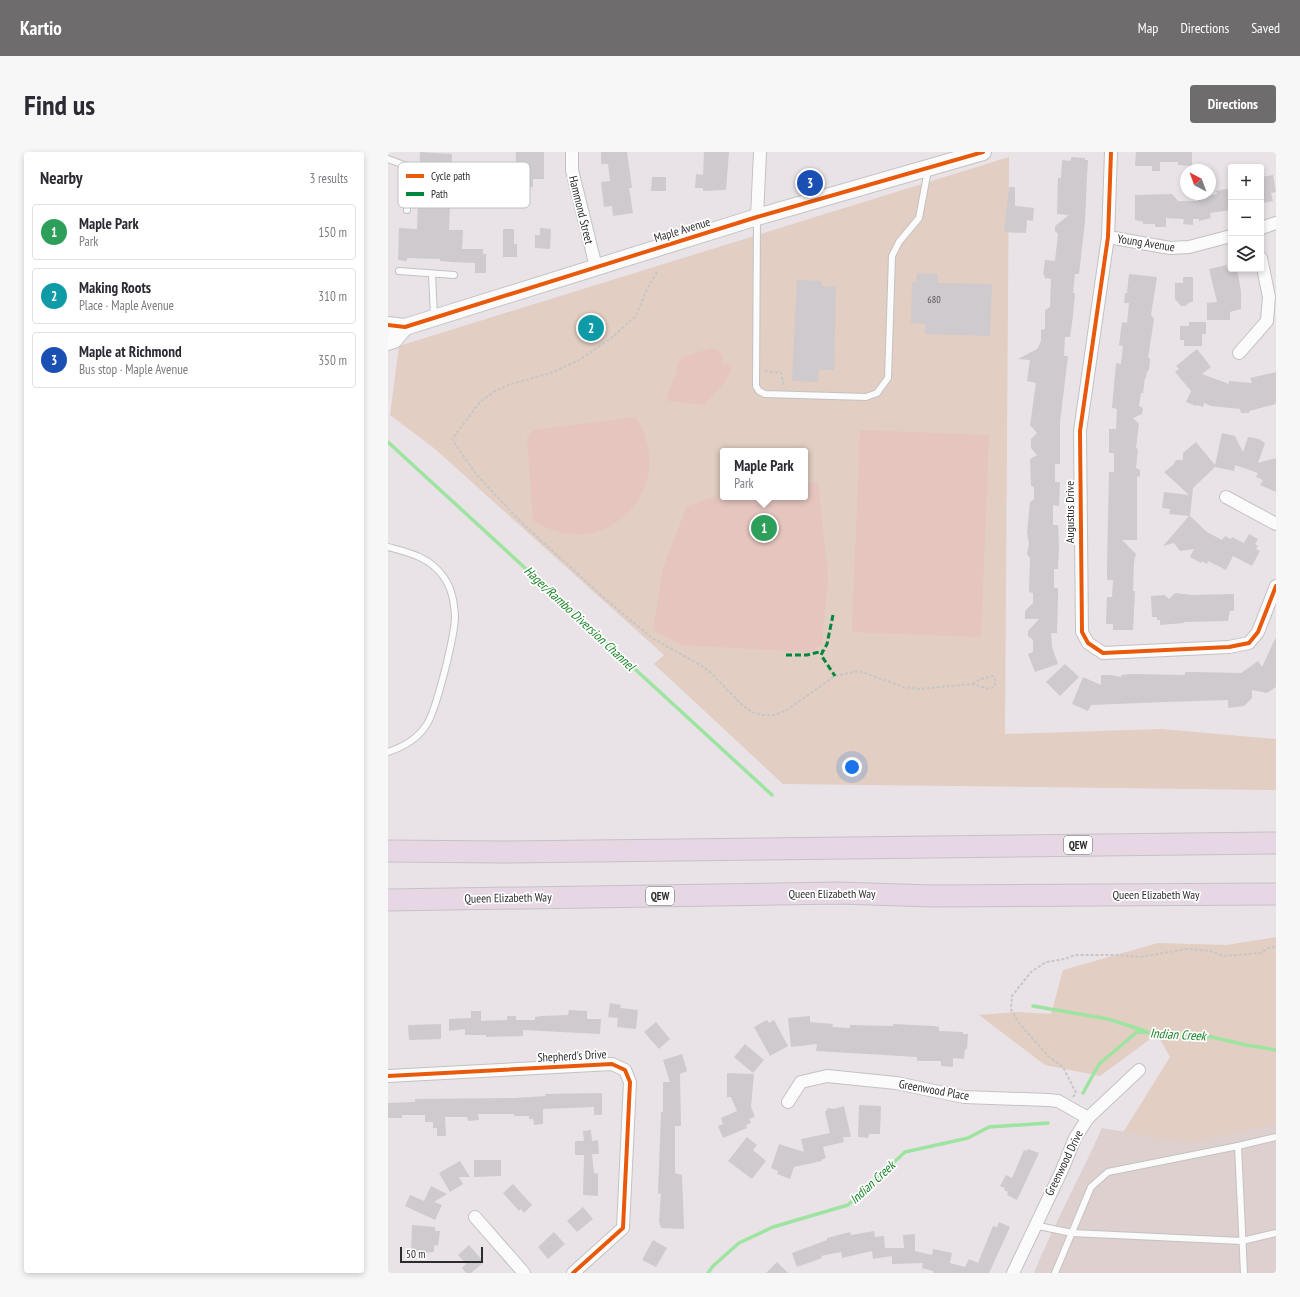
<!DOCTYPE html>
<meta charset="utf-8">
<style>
:root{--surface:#fff;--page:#f7f7f7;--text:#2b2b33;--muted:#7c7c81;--line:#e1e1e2;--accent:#6e6c6d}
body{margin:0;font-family:"PT Sans Narrow",sans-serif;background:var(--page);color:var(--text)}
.controls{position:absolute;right:12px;top:12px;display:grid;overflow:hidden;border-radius:4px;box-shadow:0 2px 6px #0003}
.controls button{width:36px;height:36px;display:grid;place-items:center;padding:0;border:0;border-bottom:1px solid var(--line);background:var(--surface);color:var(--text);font:20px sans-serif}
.compass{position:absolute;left:792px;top:12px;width:36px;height:36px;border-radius:50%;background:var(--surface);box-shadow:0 2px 6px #0003;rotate:319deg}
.scale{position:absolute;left:12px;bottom:10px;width:83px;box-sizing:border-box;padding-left:4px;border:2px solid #2c2c2c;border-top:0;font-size:11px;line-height:14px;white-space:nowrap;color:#2c2c2c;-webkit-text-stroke:3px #fff;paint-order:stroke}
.you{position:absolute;left:464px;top:615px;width:14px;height:14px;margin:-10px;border:3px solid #fff;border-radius:50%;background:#1a73e8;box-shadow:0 0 0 6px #1a73e833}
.badge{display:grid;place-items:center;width:26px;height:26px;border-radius:50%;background:var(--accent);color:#fff;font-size:13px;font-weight:700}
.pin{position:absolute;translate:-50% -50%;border:2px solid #fff;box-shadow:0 1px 4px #0006}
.popup{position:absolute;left:332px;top:296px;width:88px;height:52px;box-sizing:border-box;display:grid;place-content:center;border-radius:4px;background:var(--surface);filter:drop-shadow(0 1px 3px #0005);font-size:13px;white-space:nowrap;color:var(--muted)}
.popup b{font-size:15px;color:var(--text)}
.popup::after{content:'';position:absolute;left:50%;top:100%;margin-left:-8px;border:8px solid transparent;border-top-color:var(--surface)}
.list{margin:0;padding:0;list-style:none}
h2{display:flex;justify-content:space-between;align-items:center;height:52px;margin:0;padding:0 16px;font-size:17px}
h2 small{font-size:13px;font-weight:400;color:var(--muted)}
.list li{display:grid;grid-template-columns:26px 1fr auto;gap:12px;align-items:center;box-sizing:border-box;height:56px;margin:0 8px 8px;padding:0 8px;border:1px solid var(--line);border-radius:4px}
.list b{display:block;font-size:15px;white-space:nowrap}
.list p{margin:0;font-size:13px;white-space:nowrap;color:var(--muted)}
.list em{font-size:13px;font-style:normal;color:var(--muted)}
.icon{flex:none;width:22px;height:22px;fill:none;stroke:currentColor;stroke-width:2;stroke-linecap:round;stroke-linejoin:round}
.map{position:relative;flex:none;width:888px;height:1121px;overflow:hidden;border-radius:4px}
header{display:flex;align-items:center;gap:24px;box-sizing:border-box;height:56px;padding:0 20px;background:var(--accent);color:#fff}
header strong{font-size:19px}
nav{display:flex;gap:22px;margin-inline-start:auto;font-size:14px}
.intro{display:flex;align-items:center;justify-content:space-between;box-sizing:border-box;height:96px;padding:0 24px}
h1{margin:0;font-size:28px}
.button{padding:10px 18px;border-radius:4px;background:var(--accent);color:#fff;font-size:14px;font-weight:700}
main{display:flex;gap:24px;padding:0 24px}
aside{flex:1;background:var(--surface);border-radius:4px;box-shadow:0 2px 6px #0003}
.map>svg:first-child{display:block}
.green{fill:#e2cec2;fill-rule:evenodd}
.cemetery{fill:#ded0ce}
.pitch{fill:#e6c5bf}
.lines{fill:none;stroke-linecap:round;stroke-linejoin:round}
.stream{stroke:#9ee4a1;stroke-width:3.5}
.building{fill:#cfcacd}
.service-casing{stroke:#c3c2c3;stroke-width:8}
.minor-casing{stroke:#c3c2c3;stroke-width:14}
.secondary-casing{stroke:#c3c2c3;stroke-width:18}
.motorway-casing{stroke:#c5c2c4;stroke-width:23}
.path{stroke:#c7c6c7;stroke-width:2;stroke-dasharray:3 2;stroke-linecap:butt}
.service{stroke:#fcfbfb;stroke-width:6}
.minor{stroke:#fcfbfb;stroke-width:12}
.secondary{stroke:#fcfbfb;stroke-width:16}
.motorway{stroke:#e7d7e4;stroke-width:21}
.quiet{stroke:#00873e;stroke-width:3;stroke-dasharray:6 3;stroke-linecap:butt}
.cycleway-casing{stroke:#fff;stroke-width:6}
.cycleway{stroke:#e8590c;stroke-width:4}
.labels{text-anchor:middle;stroke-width:3.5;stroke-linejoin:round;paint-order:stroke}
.number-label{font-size:10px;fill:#575657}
.shield{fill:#fff;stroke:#6b6b6b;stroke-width:1}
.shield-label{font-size:11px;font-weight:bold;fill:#2c2c2c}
.street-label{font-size:12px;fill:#2c2c2c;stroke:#fff}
.water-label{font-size:13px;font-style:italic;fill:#1a8528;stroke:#fff}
.key{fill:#fff;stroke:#c0c0c0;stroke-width:1}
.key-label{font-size:11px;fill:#2c2c2c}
</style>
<header>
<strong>Kartio</strong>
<nav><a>Map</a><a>Directions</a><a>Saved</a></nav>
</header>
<div class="intro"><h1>Find us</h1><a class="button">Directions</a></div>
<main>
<aside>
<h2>Nearby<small>3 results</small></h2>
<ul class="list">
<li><span class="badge" style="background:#2e9e5b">1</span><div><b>Maple Park</b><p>Park</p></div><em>150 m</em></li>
<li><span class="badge" style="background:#0f9aa8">2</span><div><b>Making Roots</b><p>Place · Maple Avenue</p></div><em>310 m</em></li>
<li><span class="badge" style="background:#1a4fb4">3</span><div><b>Maple at Richmond</b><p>Bus stop · Maple Avenue</p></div><em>350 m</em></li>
</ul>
</aside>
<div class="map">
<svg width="888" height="1121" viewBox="0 0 888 1121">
<rect width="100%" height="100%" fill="#e9e3e7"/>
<g class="green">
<path d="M621,5L617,582L773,577L888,587V638L395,632L266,512L276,503L47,297L2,263L11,194ZM335,299H417V345H335Z"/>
<path d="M888,785V994L762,1011L731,987L782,905L769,882L712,924L657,913L591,863L630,860L663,862L675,818L770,791L838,793Z"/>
</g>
<path class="cemetery" d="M888,972V1121H646C666,1072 692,1025 714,976L801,991Z"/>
<g class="pitch">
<path d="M324,196C333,198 336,203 335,212H344C342,229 326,241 316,253L281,249L279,245L288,221L290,210L295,205Z"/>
<path d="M248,265C292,337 218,413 145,369L139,285L146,278Z"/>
<path d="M472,278L601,283L593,485L464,480Z"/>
<path d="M430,330L440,425L434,492L423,500L294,493L265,478L275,416L299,354L335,342V345H417V331Z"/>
</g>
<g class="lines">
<g class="stream">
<path d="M0,290L384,643"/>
<path d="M645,854L720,867L757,879"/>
<path d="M695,941L711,912L749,880L815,883L858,893L888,898"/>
<path d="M320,1121L325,1114L351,1091L385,1075L460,1053L517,1000L580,986L601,975L660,971"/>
</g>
</g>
<g class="building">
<path d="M32,0L64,2L61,78H75L74,97H95V102H98V121H87V111L64,110L52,109V107L19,106V109L10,108L11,76L29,77Z"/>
<path d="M128,0H156V27H145V35L127,34Z"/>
<path d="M213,0H239L244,36H241L245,61L225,64L224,54L216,55L213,30L222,29L220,12H213Z"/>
<path d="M316,0H341L338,38L315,39V36H307L308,22L315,23Z"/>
<path d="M748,0H804V14L790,13V10H772V19H764V14H747Z"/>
<path d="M683,5L697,6V8H700L699,24L697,70L691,122H687L685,141H687L685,164L682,185H677L676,204H680L672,270V312H667V330H672L671,354L665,353V373H670L671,394L670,417H666V436H670V446L669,481H663L664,495L670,512L647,520L640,502L645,500V488L640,484V479L651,467H637V459L645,451V441L641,440L642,406L639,402L641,392L639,381L642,350L646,347V335L643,334L642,307L649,303L643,296V287L649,281L642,273L648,231L639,229L642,208L630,207L649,197L653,189V178L657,177V158L662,155L663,127L656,126L657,123H655L657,108L667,109L670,82L667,79V74L681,63L669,62L670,26H673L674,8L683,9Z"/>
<path d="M885,23L888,40L883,41L885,49L873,51V25Z"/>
<path d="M264,25H278V39H263Z"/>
<path d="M621,35H627V54L646,56L645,69L639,68L638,81L616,80Z"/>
<path d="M843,36V58L822,61L823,66L811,69V67H805V73L795,72L796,67L778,66V75H767V72H755V70L747,68V43L784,42L790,49H810V46L829,42L828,39Z"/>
<path d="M152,76L163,77L162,97L147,96V83H152Z"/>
<path d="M115,77H126V92H129V105H115Z"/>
<path d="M839,113V116L843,115V117H849L853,139V157L842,160V168H819V151L829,150L821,117Z"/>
<path d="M529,121L550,122V131L604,132L602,184L537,182V172L523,171L524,130L528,131Z"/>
<path d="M741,122L769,125L763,163L766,167L760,206H762L761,218L759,220L758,226H757L755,241H753L751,254L755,256L754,262L745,266L751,272L748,296L750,297L748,316L752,318V324L749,325V388H734L748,402L746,410L745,439H747L745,478H725V472H718L719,445H724L725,428H719V415L721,320H726V301H721V277H728L729,257L724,256L728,211L733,212L735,194L731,193L734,170L739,171L741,151H736L737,141H739Z"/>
<path d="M795,125H805V150H802L797,154H793L787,147V131H795Z"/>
<path d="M409,128L434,129V134L448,135L446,218H431L430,230L404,229Z"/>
<path d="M801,170H818V182H814V194H796V188H792V174H801Z"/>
<path d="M809,197L823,215L814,222L841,232V229L864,231L862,226L888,220V252L861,259V261H853L852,257L823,254L816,251L815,255L809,253L808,254L798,250L803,239L787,220L791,217L788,214Z"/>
<path d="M834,281L847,284L855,300L860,285L871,287L877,291L870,311L888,306V340L872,333L875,328L868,325L870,321L847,313L846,319L827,315L805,336L802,364L819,380L834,388L837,384L843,387L844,385L856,391L861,382L870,387L867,392L870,394L868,397L872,399L864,414L845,404L838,418L820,409L819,412L814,409L813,411L802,405L806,397L792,399L786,391L775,394L801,364L781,362L782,357L774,356L776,340L801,343L776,320L785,313L788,308H795V301L808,290L827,313Z"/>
<path d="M787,441L804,443L846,442V459H842L840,469L796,470V471L772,473V468H769V465H764L763,444L776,443L781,447Z"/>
<path d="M888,485V535L879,541L864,538V546L856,554L840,556V548L777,550L703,553L700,559L684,552L695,525L713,533V523H722L734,525L733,523L744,522L797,523V520H806L853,521L870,509L874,515Z"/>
<path d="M677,512L691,525L672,544L658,530Z"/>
<path d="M222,851L233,853L232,856L250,858L248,877L229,875L230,866L220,865Z"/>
<path d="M181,858L199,859V867H213L212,882L135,878V884L98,885V883H77V877L61,879V867L83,866V859H93V869L119,868V864H128V868H147V865L154,864L180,863Z"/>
<path d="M422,864V870L445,872L444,875L462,876V873L505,874V872L546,874L551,875V879L575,880V882H580L579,898L577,897L576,907L565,906V915L553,914V909H529V905L428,899L429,892L403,895L400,866Z"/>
<path d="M379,868L381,871L386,868L400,894L382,904L366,875Z"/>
<path d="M268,870L282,887L271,897L256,880Z"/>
<path d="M53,872V887L21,888L20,873Z"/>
<path d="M357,892L376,908L365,921L346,905Z"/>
<path d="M294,902L299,919L292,922L293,974H287V1021L294,1023L296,1077L273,1076L271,1069L273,1041L270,1042L273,960H275V930H282L275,908Z"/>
<path d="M339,921L366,922L363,955L367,965L361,967L363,971L358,973L359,976L335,986L330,974L335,972L333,966L349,959L343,945H339Z"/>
<path d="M214,941V963H206V955L155,957V972L146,973L145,967H141V964H126V962H90L91,968L80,969L79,965H57L58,984H49V976H45V970H37V963H14V966H0V951L27,950V947L126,946L158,944L157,942Z"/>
<path d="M471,953L493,954L492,982H481L480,986L470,985Z"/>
<path d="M456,954L463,985H455L456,990L435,995L438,1006L433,1008L434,1009L406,1015L402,1027L389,1022L390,1019L383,1016L391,992L416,1000L413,987L442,981L437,960L440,956L446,957Z"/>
<path d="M203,978L204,989L210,988L211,1002H204L206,1021L210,1022V1044L195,1043L196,1003H187V989H196L195,979Z"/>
<path d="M359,985L369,993L365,998L378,1009L364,1027L340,1009Z"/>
<path d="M640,997L651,1001L629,1048L619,1043L620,1040L616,1038L617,1036L612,1034L618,1023L624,1026L636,998L639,999Z"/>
<path d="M86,1008H113V1024L86,1025Z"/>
<path d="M72,1009L82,1025H71L75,1032L62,1040L51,1021Z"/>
<path d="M125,1032L144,1053L136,1061L133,1057L131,1059L115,1041Z"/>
<path d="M43,1034L59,1042L46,1050L54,1053L47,1068L17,1054L22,1043L36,1049Z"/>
<path d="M195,1055L205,1067L189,1080L179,1069Z"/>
<path d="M611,1070L622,1075L601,1121H545V1119L534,1116L535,1111L504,1112V1104L485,1107L484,1099L454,1106L453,1100L433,1104L434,1106L409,1115L404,1101L439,1088V1086L462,1080L463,1083L486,1079L487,1085L496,1084L497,1096H516L515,1083L527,1082V1099L544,1103L545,1097L564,1101L562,1111L577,1115L581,1107L590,1111L605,1074L609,1075Z"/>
<path d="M24,1073L47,1075V1079H52L50,1094L46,1093V1100L23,1102Z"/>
<path d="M166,1080L177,1092L160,1107L150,1095Z"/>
<path d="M265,1088L279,1096L268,1115L254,1108Z"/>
<path d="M81,1093L96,1110L83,1121H78L74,1116L78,1112L70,1103Z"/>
<path d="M389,1110L400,1121H378Z"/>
</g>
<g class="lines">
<defs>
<g id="service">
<path d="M0,7L19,14V58"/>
<path d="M369,67L368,234L371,239L377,242L478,245L489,241L500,226L504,104L511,90L531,66L540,18"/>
<path d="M11,119L66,123"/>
<path d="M44,122L46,164"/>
<path d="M0,395C22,401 41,405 55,424C64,436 66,450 67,464C67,482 48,562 37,575C28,588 15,595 0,600"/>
<path d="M850,994L888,985"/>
<path d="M646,1073L684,1081L854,1089L888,1081"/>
<path d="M667,1121L703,1035L720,1020L850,994L856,1121"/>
</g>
<g id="minor">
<path d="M184,0V18L208,115"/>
<path d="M723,0L720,85L692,279L694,480L700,491L715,501L841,495L861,491L870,480L888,434"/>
<path d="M369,65L372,0"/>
<path d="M873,76L888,71"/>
<path d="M720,85L782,96L801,95L843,84"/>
<path d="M851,201L879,169L881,145L873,106"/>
<path d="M838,345L888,372"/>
<path d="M0,924L224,912L237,918L242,930L235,1076L185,1121"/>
<path d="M400,950L413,930L439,924L508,931L576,945L660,948L670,949L700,966"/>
<path d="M87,1065L136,1121"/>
<path d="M625,1121L674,1018L687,986L700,966L751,918"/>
</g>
<g id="secondary">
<path d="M0,173L17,175L369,65L595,0"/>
<path d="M0,190L6,188L17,175"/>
</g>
<g id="motorway">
<path d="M0,699L113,700L888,691"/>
<path d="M0,748L450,741L544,744L888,742"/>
</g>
</defs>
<use href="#service" class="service-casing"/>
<use href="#minor" class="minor-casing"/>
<use href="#secondary" class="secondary-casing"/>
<use href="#motorway" class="motorway-casing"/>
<g class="path">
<path d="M269,120L259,137L248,164L222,187L191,208L163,221L123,232L107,239L92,250L64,287L88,322L132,369L215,445L264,486L314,514L324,522L353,552L364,560L375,563H387L399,558L447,524L471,519L516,535L531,537L584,532L601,537L606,535L608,530L605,524L593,527L584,532"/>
<path d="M377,219L393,221L396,234"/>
<path d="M685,945L688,941L675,915L661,905L630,870L623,857L624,844L643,820L658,810L677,807L687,803H728L752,805L799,797L822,799L836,804L873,801L880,796L888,795"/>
</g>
<use href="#service" class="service"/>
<use href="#minor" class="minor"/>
<use href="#secondary" class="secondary"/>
<use href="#motorway" class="motorway"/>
<g class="quiet">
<path d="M445,463L439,492L433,503L447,524"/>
<path d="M398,503H419L435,499"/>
</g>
<defs>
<g id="cycleway">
<path d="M723,0L720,85L692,279L694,480L700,491L715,501L841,495L861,491L870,480L888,434"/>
<path d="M0,173L17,175L369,65L595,0"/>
<path d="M0,924L224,912L237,918L242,930L235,1076L185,1121"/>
</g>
</defs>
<use href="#cycleway" class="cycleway-casing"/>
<use href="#cycleway" class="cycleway"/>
</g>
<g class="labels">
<g class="number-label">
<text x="546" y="151">680</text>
</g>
<g class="shield">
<rect x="676" y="684" width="28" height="18" rx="3"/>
<rect x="258" y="735" width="28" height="18" rx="3"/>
</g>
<g class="shield-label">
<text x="690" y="697">QEW</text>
<text x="272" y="748">QEW</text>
</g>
<g class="street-label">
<text transform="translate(193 58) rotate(76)" y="4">Hammond Street</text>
<text transform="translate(294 78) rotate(-17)" y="4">Maple Avenue</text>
<text transform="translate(758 91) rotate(9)" y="4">Young Avenue</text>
<text transform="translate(682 360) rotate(-90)" y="4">Augustus Drive</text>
<text x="444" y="746">Queen Elizabeth Way</text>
<text x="768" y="747">Queen Elizabeth Way</text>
<text transform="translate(120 746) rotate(-1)" y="4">Queen Elizabeth Way</text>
<text transform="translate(184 904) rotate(-3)" y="4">Shepherd's Drive</text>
<text transform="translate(546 938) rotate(10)" y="4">Greenwood Place</text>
<text transform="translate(676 1011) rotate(-64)" y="4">Greenwood Drive</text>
</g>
<g class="water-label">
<text transform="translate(192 466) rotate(43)" y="5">Hager/Rambo Diversion Channel</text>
<text transform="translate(790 882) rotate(3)" y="5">Indian Creek</text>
<text transform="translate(484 1030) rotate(-43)" y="5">Indian Creek</text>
</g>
</g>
<rect x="10" y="10" width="132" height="46" rx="6" class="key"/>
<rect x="18" y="22" width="18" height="4" fill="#e8590c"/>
<rect x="18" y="40" width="18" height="4" fill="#00873e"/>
<g class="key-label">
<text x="43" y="28">Cycle path</text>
<text x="43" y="46">Path</text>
</g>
</svg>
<div class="controls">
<button>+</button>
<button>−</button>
<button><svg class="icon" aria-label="layers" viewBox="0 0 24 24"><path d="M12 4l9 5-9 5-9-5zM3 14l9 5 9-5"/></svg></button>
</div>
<svg class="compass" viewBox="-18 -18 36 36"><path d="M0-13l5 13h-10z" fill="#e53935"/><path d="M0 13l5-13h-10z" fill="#7c7c81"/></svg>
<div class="scale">50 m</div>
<div class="you"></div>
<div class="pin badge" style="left:376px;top:376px;background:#2e9e5b">1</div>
<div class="popup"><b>Maple Park</b>Park</div>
<div class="pin badge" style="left:203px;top:176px;background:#0f9aa8">2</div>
<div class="pin badge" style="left:422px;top:31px;background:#1a4fb4">3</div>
</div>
</main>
